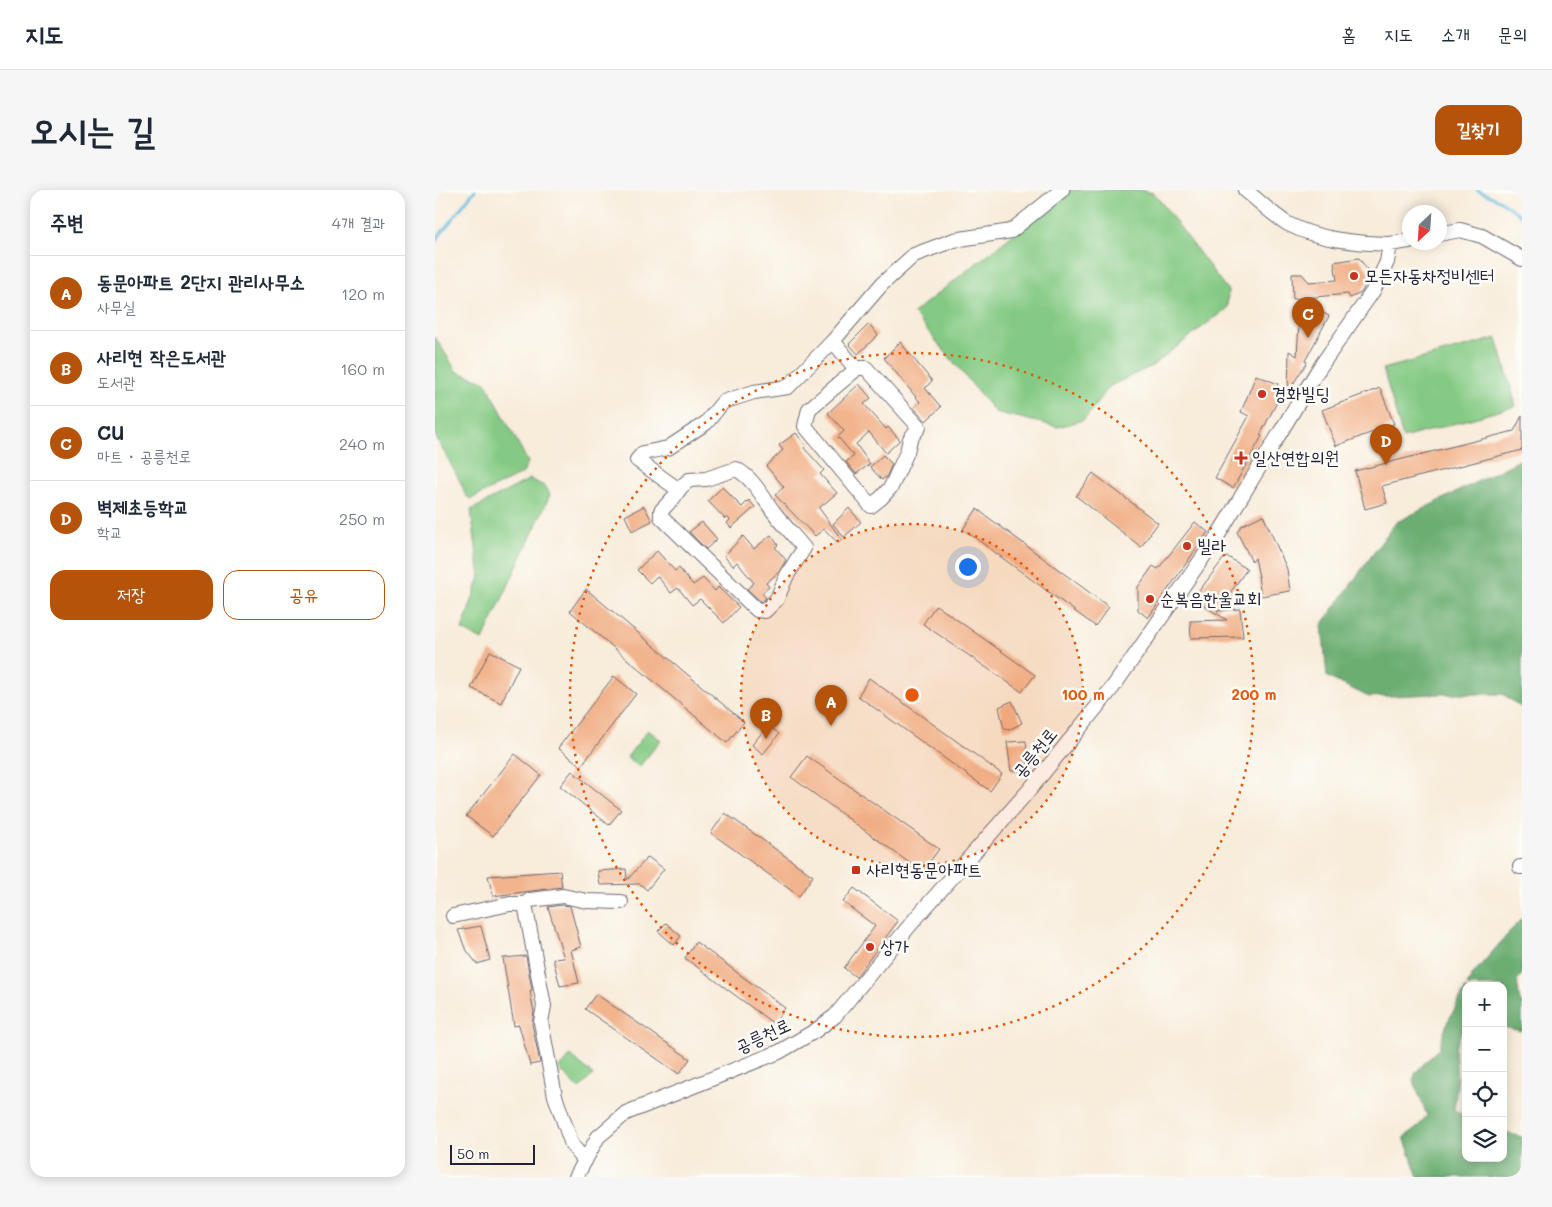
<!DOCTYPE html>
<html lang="ko">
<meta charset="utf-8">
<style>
:root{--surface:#fff;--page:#f6f6f7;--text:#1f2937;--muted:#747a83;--line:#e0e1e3;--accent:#b45309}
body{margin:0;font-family:Mali,"Poor Story",sans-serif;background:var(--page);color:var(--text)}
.controls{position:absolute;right:15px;bottom:15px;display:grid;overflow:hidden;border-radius:10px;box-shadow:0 2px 12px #0003}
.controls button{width:45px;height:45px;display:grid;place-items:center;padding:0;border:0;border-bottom:1px solid var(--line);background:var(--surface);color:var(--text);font:25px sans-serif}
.compass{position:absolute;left:967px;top:15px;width:45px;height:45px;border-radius:50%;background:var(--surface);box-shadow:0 2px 12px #0003;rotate:205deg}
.scale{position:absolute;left:15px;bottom:12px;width:85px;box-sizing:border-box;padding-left:5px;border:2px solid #22223b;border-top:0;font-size:14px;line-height:18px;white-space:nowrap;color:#22223b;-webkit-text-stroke:4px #fdfcf7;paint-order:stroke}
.you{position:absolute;left:532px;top:376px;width:18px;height:18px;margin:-12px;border:4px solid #fff;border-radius:50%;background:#1a73e8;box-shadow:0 0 0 8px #1a73e833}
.badge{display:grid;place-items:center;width:32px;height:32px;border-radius:50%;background:var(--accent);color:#fff;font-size:16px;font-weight:700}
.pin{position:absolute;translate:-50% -41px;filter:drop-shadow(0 1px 2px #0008)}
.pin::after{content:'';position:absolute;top:26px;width:18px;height:15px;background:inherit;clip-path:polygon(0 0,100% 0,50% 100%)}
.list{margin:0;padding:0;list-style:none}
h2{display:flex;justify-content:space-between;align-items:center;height:65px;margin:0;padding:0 20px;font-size:21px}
h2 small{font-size:16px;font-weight:400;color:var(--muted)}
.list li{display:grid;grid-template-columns:32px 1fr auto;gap:15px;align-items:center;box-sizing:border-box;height:75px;padding:0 20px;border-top:1px solid var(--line)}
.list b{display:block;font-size:19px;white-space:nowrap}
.list p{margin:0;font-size:16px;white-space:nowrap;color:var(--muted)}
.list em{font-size:16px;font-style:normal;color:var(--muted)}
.actions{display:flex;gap:10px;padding:15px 20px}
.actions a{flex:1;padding:11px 0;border:1px solid var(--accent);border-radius:15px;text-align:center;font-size:18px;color:var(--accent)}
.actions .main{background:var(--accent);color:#fff}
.icon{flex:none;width:28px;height:28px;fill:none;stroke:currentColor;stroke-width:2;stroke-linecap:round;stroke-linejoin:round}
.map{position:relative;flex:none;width:1087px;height:987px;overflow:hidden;border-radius:15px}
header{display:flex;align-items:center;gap:30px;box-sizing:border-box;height:70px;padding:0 25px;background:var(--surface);border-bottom:1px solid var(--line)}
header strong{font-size:24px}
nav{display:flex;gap:28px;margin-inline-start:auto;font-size:18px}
.intro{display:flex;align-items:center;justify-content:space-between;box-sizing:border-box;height:120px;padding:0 30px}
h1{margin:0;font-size:35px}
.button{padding:12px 22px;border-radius:15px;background:var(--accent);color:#fff;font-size:18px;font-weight:700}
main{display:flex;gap:30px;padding:0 30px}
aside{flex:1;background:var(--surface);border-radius:15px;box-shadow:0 2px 12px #0003}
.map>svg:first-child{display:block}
.green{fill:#85ca84;stroke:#547660}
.forest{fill:#6cae72;stroke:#476856}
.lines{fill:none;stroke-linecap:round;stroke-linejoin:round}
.stream{stroke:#5fbadd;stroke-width:3}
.building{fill:#f2b48d}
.minor-casing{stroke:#6d6973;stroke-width:16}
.minor{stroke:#fff;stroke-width:14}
.ring{fill:none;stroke:#e8590c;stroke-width:2.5;stroke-dasharray:2.5 5}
.poi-dot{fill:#c8321e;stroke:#fdfcf7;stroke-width:2}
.labels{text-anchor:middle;stroke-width:5;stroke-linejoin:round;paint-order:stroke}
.poi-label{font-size:18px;fill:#22223b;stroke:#fdfcf7;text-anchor:start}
.street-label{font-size:18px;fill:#22223b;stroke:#fdfcf7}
.centre{fill:#e8590c;stroke:#fdfcf7;stroke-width:2.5}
.ring-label{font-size:15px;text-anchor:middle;font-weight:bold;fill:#e8590c;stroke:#fdfcf7;stroke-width:5;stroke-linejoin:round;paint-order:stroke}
</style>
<header>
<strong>지도</strong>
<nav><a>홈</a><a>지도</a><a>소개</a><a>문의</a></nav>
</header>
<div class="intro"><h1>오시는 길</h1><a class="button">길찾기</a></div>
<main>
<aside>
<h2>주변<small>4개 결과</small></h2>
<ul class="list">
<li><span class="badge">A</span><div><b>동문아파트 2단지 관리사무소</b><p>사무실</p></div><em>120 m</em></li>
<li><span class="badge">B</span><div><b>사리현 작은도서관</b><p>도서관</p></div><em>160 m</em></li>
<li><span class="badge">C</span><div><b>CU</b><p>마트 · 공릉천로</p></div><em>240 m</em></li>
<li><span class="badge">D</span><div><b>벽제초등학교</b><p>학교</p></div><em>250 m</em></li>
</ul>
<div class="actions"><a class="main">저장</a><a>공유</a></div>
</aside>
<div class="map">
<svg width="1087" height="987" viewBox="0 0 1087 987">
<rect width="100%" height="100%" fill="#fdfcf7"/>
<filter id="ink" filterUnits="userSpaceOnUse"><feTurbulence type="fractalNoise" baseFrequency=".02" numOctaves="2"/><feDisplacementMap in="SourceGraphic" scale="10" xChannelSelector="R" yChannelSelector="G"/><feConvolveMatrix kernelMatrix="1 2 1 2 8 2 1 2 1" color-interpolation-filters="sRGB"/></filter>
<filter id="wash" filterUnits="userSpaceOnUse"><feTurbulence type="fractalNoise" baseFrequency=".0096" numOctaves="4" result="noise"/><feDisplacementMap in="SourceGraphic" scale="20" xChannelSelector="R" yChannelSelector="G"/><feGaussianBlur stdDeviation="1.12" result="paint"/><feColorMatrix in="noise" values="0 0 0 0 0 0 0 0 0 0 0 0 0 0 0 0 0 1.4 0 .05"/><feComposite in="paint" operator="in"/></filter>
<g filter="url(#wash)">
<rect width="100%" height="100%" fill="#f8ecda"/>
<g class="green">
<path d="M635,0H705L718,3L726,12L793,101L792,118L717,176L675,196L649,230L623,237L560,222L478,123Z"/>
<path d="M0,147L22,182L50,191L93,272L88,283L36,309L31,306L26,293L0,245Z"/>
<path d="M1062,148L1081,216L968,248L948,179Z"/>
<path d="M95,289L111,297L115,305L48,450L27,440L45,387L36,320Z"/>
<path d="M213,540L226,550L204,577L192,567Z"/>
<path d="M136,865L158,885L144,899L124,879Z"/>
</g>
<g class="forest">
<path d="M1087,269V518L1068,504H1001L934,507L892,487L887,435L960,333Z"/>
<path d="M1087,728V784L1082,791L1085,811L1087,813V841L1068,837V796H1032L1038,784Z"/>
<path d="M1031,798V838L1027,840L1020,858L1022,894L1019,920L1031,926V968H1068V942L1087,947V987H983L969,947L982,938L992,925L978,890L981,882L1004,858L1012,833Z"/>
</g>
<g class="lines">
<g class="stream">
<path d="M1042,0L1064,10L1087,26"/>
<path d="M0,51L40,0"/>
</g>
</g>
<g id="blocks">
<g class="building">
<path d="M924,68L936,85L926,103L915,108L913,104L858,109L857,84H867L874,92L902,90L899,72Z"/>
<path d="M873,115L894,126L870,171L872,172L853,202L854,161L862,166L864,134Z"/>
<path d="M434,134L443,145L423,164L414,154Z"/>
<path d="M465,152L497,191L490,198L506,217L491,231L479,218L485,212L449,168Z"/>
<path d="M821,185L843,194L841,214L825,245L827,246L798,298L780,288L814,226L806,222Z"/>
<path d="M424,194L436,208L429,214L451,239L453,237L465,250L451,263L434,242L421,254L435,274L421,284L411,272L419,266L403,247L409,241L393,223Z"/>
<path d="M945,198L959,234L901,256L887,220Z"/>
<path d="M1087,226V260L947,296L952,313L930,319L920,281L1079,241Z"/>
<path d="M361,243L371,256L369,258L389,280L385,284L402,303L384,318L407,350L403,353L389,339L380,346L340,305L349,297L331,276L348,260L344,255Z"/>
<path d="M448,265L457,274L452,286L447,290L435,277Z"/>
<path d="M658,283L723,333L706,357L641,306Z"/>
<path d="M287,297L307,317L314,310L320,317L296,338L292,333L295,330L292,327L290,329L273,311Z"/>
<path d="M209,316L217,331L197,341L190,326Z"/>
<path d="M414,318L426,332L409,347L398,334Z"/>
<path d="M542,319L674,417L660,436L528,339Z"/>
<path d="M828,325L852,379L855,401L826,406L823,386L824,387L820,368L817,372L802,342L807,335Z"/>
<path d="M267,332L282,349L271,359L254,342Z"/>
<path d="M760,332L773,342L713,428L703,420V397L718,376L723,379Z"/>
<path d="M336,345L343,355L340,357L351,370L344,382L331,393L334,397L327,403L331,408L326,412L312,399L319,393L302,372L298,376L289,366L308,346L319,359Z"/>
<path d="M222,361L240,381L244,378L258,395L268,388L280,401L283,397L304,417L289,433L265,409L257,415L243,398L236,403L222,386L215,393L202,380Z"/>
<path d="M793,367L812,379L782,421L805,419L808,447L756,448L755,431L792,430L758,409L789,368Z"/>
<path d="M151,399L309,532L292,553L135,421Z"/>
<path d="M501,415L600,485L587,502L488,434Z"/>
<path d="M55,461L84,476L66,513L36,498Z"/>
<path d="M179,486L201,504L146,576L123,558Z"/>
<path d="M434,488L567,584L555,601L423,506Z"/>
<path d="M577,511L587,533L574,540L569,539L564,517Z"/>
<path d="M333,535L344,544L328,564L317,555Z"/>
<path d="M591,551L594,580L576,581L572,552Z"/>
<path d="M80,564L106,585L58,646L31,626Z"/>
<path d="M372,566L504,659L487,682L356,587Z"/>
<path d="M137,581L186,620L174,635L125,596Z"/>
<path d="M290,623L378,686L364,706L276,643Z"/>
<path d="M213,667L229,679L212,700L205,694L165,695L163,681L191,679L192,690Z"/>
<path d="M125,681L127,697L58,706L53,686Z"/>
<path d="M419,698L463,731L421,787L409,778L440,736L408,712Z"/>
<path d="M128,715L135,716L146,757L136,760L144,793L125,796L118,769L129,768L113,717Z"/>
<path d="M231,733L246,746L239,755L223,741Z"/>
<path d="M46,736L55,770L42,774L30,758L23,740Z"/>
<path d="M261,752L350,818L339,834L250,768Z"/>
<path d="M91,766L97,800L95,801L99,822L97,834L105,873L95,875L84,835L79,836L68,768Z"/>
<path d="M161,804L255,869L244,884L150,819Z"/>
</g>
</g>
</g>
<g filter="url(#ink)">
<use href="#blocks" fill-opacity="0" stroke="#6d6973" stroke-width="1"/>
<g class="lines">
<defs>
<g id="minor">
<path d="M810,0C824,11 838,25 853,34C884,50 921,53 955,54"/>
<path d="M1004,44L1025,40L1047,46L1087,69"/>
<path d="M420,178L418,182L374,219L370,236L436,316L446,308L456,297L472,262L475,249L484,237L431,178H420L398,151L447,94L479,65L519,50L576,41L627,0"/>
<path d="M301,279C318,288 327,306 338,321C348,334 359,346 369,358L351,387L342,409L330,421L322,420L226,327V321L239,307L245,298L254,290L271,289Z"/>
<path d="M244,300L202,270L208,263L233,258L271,233L288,212L319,202L353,197L398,151"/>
<path d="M1085,677H1087"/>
<path d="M18,726L75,714H90"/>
<path d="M150,971L137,955L120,906L106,832L109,816L90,714L95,710L128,706L152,711L186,712"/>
<path d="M141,987L163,947L191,923L344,862L380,841L400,826L481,728L596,598L678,497L782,347L883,180L938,101L952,72L955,54L974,51"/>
</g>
</defs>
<use href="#minor" class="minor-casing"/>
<use href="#minor" class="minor"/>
</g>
</g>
<circle cx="477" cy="505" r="171" fill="#e8590c" fill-opacity=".12"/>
<g class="ring">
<circle cx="477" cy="505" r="171"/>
<circle cx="477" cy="505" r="342"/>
</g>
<g class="poi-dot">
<circle cx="919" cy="86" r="5"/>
<circle cx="827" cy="204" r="5"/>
<path d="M803.5 260.5h5v5h5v5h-5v5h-5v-5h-5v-5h5z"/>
<circle cx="752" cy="356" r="5"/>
<circle cx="715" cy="409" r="5"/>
<rect x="416" y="675" width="10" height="10" rx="2.5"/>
<circle cx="435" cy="757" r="5"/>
</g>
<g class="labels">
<g class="poi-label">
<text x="929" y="92">모든자동차정비센터</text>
<text x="837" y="210">경화빌딩</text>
<text x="817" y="274">일산연합의원</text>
<text x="762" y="362">빌라</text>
<text x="725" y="415">순복음한울교회</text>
<text x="431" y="686">사리현동문아파트</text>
<text x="445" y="763">상가</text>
</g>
<g class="street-label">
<text transform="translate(600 563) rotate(-51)" y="6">공릉천로</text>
<text transform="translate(328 846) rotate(-25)" y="6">공릉천로</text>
</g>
</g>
<circle cx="477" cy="505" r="8" class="centre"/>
<g class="ring-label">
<text x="648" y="510">100 m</text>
<text x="819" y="510">200 m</text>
</g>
</svg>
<div class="controls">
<button>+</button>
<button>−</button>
<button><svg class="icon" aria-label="locate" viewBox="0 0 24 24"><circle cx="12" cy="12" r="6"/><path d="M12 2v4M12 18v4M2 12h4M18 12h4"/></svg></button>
<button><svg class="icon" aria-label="layers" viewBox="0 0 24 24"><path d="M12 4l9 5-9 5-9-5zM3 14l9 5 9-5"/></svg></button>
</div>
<svg class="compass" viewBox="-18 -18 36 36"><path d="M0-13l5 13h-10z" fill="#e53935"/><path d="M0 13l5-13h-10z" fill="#747a83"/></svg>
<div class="scale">50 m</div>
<div class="you"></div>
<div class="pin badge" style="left:396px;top:536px">A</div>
<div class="pin badge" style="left:331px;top:549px">B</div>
<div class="pin badge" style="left:873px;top:148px">C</div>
<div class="pin badge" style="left:951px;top:275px">D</div>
</div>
</main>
